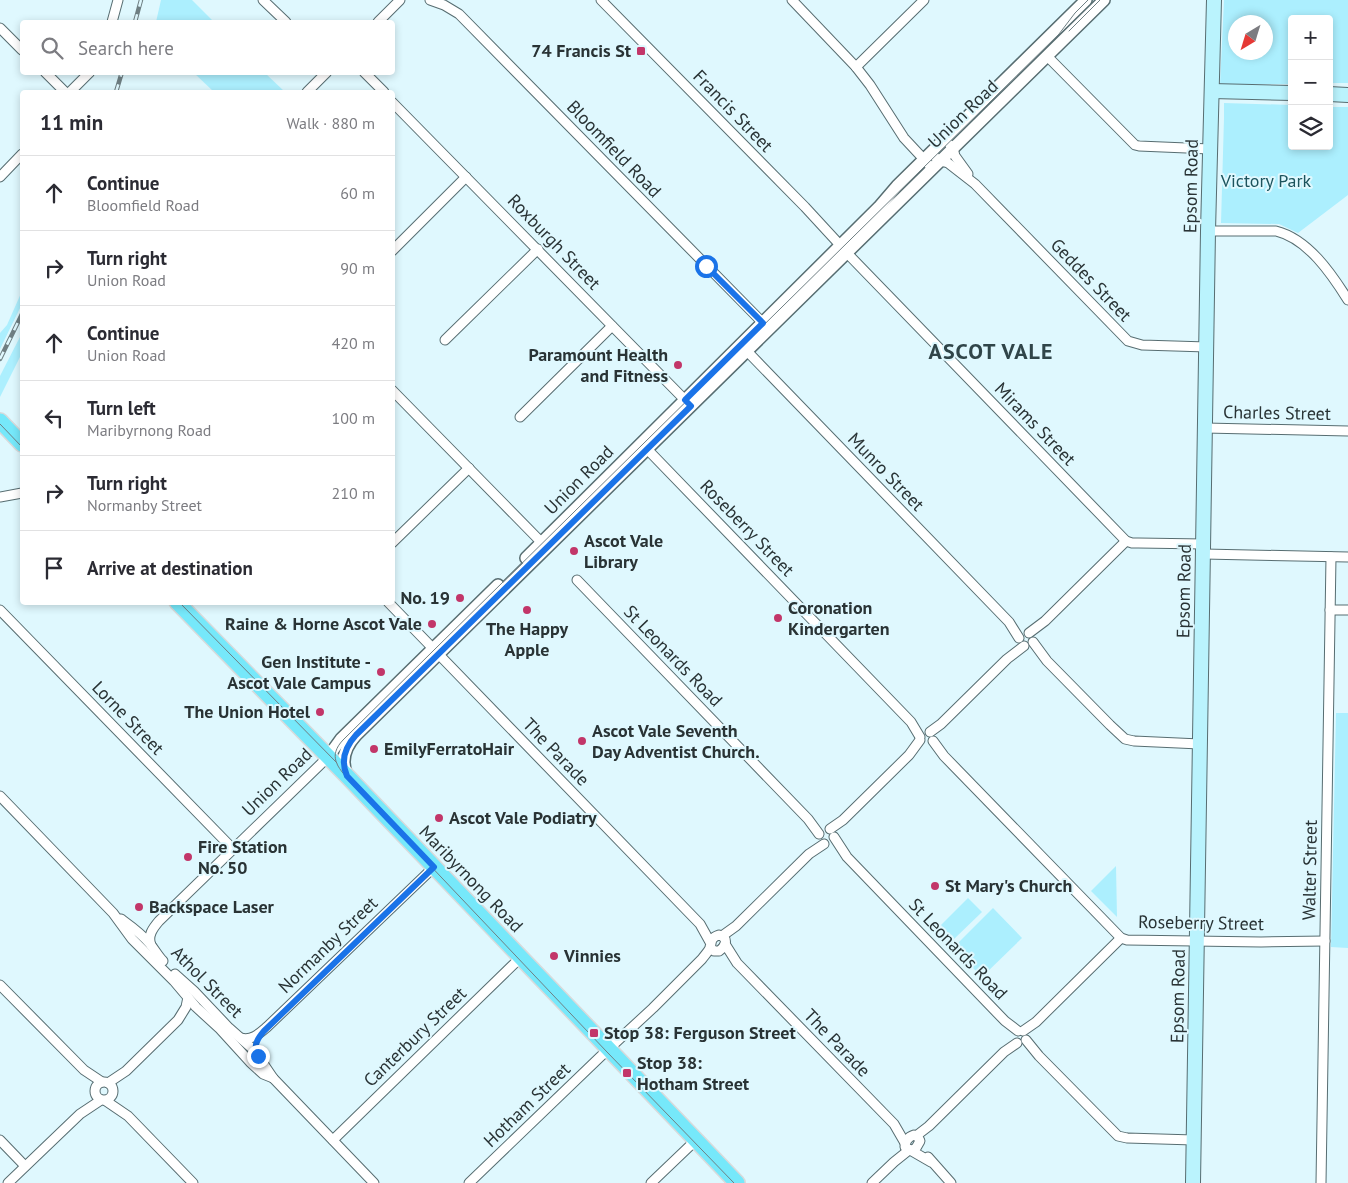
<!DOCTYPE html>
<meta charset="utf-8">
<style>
:root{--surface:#fff;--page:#f2f2f3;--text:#2b2b33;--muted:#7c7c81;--line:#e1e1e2}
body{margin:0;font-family:"PT Sans",sans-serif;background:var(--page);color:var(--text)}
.controls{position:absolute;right:15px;top:15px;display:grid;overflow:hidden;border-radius:5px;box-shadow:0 2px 8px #0003}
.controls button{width:45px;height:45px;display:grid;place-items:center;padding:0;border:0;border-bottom:1px solid var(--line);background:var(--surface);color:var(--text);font:25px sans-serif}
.compass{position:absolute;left:1228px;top:15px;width:45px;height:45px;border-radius:50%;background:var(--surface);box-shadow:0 2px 8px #0003;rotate:218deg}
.stop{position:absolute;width:15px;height:15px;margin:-11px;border:4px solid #1a73e8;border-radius:50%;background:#fff}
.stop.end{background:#1a73e8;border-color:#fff;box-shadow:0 1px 5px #0008}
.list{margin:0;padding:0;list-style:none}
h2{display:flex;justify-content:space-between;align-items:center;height:65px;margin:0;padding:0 20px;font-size:21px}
h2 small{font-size:16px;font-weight:400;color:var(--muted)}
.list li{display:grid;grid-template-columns:32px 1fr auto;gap:15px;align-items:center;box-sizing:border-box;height:75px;padding:0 20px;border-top:1px solid var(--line)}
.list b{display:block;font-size:19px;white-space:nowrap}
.list p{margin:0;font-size:16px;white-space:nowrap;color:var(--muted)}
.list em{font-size:16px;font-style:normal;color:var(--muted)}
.icon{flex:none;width:28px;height:28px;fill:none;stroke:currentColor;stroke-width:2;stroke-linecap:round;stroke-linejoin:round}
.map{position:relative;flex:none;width:1348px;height:1183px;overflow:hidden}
.search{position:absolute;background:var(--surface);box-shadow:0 2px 8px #0003;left:20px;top:20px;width:375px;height:55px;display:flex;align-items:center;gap:12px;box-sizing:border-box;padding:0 18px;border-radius:5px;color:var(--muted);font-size:19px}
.panel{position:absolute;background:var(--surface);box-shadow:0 2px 8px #0003;left:20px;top:90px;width:375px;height:515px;border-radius:5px}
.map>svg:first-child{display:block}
.green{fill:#aceffe;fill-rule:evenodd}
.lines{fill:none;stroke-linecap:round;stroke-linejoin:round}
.minor-casing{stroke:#576d71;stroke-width:11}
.tertiary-casing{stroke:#576d71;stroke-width:14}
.secondary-casing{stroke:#576d71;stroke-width:16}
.primary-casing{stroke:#d8dadb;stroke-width:18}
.minor{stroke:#fff;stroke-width:9}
.tertiary{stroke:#fff;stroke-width:11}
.secondary{stroke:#baf3fd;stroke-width:14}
.primary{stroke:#76e8fa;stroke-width:15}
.tram{stroke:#6f7f83;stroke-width:1}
.rail-casing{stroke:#6f7f83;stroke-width:4.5}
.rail{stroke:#dff8fe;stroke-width:2.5;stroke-dasharray:8;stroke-linecap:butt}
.route{stroke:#1a73e8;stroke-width:6}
.poi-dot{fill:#c23669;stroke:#dff8fe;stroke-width:2}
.labels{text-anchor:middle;stroke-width:4;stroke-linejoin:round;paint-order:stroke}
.poi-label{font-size:18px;font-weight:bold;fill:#293335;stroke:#dff8fe;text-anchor:start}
.street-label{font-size:18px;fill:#293335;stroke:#dff8fe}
.park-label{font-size:18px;fill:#1c535d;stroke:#dff8fe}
.district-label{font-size:22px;font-weight:bold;letter-spacing:1px;fill:#304549;stroke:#dff8fe}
</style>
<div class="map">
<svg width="1348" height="1183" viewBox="0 0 1348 1183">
<rect width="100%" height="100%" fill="#dff8fe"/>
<g class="green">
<path d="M161,0H192L214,22H156Z"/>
<path d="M1224,0H1348V83H1329V19H1292V84L1220,85ZM1236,22H1266V52H1236Z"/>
<path d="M194,73H265L285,92H214Z"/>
<path d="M1224,103L1292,105V146H1329V107H1348V195L1298,233L1279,224L1221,223L1224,118Z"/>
<path d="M22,291V304L0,349V333L7,325Z"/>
<path d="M22,333V353L0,397V376Z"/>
<path d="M1336,713H1348V948L1331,947Z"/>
<path d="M1116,866L1117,917L1091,891Z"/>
<path d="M968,898L982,912L954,939L941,925Z"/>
<path d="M993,908L1022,938L982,977L953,948Z"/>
</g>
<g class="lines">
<defs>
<g id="minor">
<path d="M263,0L286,22"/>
<path d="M430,0L444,5L459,14L766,326"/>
<path d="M601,0L805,207L840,245"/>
<path d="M792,0L856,67L870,85L904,138L932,168"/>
<path d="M112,22L118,0"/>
<path d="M378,22L400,0"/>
<path d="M0,28L22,50"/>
<path d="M1047,56L1135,145L1139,146L1210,149"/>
<path d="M856,67L924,0"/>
<path d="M45,72L65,92"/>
<path d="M364,72L384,92"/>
<path d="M70,92L90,72"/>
<path d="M307,92L327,72"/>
<path d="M392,102L685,400"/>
<path d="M950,145L953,148L955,156L968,174"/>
<path d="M931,153L939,161L945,162L948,163L975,184L1128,341L1142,345L1207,347"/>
<path d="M0,177L22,154"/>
<path d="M1208,231H1276C1308,239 1331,273 1348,300"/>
<path d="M392,251L466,177"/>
<path d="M846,252L1126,541L1132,543H1138L1204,544"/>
<path d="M445,340L538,249"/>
<path d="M743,347L1009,622L1019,638"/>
<path d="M392,390L546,547"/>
<path d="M520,417L612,326"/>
<path d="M1205,428L1348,431"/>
<path d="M647,449L911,722L920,737"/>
<path d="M0,497L22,493"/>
<path d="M392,543L469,468"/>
<path d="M1204,554L1348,557"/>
<path d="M577,580L808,819L819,834"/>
<path d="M388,602L700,924L710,942"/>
<path d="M0,610L233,849"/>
<path d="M1330,610H1348"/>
<path d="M1029,633L1045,621L1126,541"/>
<path d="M1033,642L1047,661L1110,725L1125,739L1134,741L1200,744"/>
<path d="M930,732L941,724L1007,659L1024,646"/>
<path d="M933,741L944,756L1121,938L1127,940L1261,942L1325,941"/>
<path d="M0,796L113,913L132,939L174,981L196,1007L220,1029L251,1063L263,1074L273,1078"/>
<path d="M830,829L843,820L909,755L920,740"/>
<path d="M834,837L847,857L1005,1021L1018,1031"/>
<path d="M121,919C132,927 142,934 150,944C155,950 158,956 163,961"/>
<path d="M722,936L736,926L809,854L824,844"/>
<path d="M725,944L737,963L894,1124L905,1143"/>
<path d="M151,945C147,936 153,928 159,921L328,757"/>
<path d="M175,974L194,991L229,1028L254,1050L273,1078L374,1183"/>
<path d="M0,985L84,1070L102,1082"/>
<path d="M1023,1031L1036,1022L1121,938"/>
<path d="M241,1038C252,1041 260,1033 267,1027L434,867"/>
<path d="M1026,1040L1039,1056L1118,1136L1127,1138L1194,1140"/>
<circle cx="104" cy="1091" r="9"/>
<path d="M108,1083L126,1071L178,1020L186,1007L188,997"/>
<path d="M106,1101L128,1116L193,1183"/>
<path d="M916,1136L929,1126L1004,1052L1017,1043"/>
<path d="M0,1140L25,1166"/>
<path d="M333,1140L520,958"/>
<path d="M912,1150L916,1148L920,1141L918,1137L914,1135C908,1137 905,1141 905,1147L931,1162"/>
<path d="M928,1157L951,1183"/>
<path d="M8,1183L80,1114L101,1100"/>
<path d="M469,1183L600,1057L653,1008L702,959C704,956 708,952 710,948C712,941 710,938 719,935C729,938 726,946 719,951H714L710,947"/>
<path d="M651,1183L696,1140"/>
<path d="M872,1183L894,1162L909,1150"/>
<path d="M1321,1183L1331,557"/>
</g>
<g id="tertiary">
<path d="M526,558L879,207L897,186L1086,0"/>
<path d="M328,757L341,739L498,585"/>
<path d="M347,775C340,760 345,747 356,735L1104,0"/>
</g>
<g id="secondary">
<path d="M1212,91L1292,93"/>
<path d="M1329,94L1348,95"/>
<path d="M1193,1183L1208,231L1214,0"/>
</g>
<g id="primary">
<path d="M0,421L22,444"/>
<path d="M177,602L349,778L737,1183"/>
</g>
</defs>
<use href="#minor" class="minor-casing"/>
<use href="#tertiary" class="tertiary-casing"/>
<use href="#secondary" class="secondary-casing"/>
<use href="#primary" class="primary-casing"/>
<use href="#minor" class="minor"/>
<use href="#tertiary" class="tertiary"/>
<use href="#secondary" class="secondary"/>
<use href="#primary" class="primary"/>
<g class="tram">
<path d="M1069,31L1100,0"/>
<path d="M0,424L22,447"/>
<path d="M179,602L337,763"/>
<path d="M734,1183L607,1052L350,781C337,767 328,756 343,740L434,650L1059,34L1075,13L1088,0"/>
</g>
<defs>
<g id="rail">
<path d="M135,22L141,0"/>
<path d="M116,92L122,72"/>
<path d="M0,359L22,314"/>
</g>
</defs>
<use href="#rail" class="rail-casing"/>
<use href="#rail" class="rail"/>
</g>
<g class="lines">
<path class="route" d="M258,1056C253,1046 257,1039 264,1031L434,867L347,776C340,760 345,747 356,735L691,406L685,400L763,323L706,266"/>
</g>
<g class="poi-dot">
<rect x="636" y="46" width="10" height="10" rx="2.5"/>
<circle cx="678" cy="365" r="5"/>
<circle cx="574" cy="551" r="5"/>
<circle cx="460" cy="598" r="5"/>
<circle cx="527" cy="610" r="5"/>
<circle cx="778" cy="618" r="5"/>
<circle cx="432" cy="624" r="5"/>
<circle cx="381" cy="672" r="5"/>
<circle cx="320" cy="712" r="5"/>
<circle cx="582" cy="741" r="5"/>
<circle cx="374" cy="749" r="5"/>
<circle cx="439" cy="818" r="5"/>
<circle cx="188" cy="857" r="5"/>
<circle cx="935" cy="886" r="5"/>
<circle cx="139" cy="907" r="5"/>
<circle cx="554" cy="956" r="5"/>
<rect x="589" y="1028" width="10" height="10" rx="2.5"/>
<rect x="622" y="1068" width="10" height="10" rx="2.5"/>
</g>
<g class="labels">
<g class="poi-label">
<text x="631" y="57" text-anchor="end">74 Francis St</text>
<text x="668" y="361" text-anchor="end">Paramount Health<tspan x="668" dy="21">and Fitness</tspan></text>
<text x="584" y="547">Ascot Vale<tspan x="584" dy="21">Library</tspan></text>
<text x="450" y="604" text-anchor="end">No. 19</text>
<text x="788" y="614">Coronation<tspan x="788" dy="21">Kindergarten</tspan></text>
<text x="422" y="630" text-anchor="end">Raine &amp; Horne Ascot Vale</text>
<text x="527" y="635" text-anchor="middle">The Happy<tspan x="527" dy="21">Apple</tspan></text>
<text x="371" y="668" text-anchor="end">Gen Institute -<tspan x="371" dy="21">Ascot Vale Campus</tspan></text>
<text x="310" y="718" text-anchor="end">The Union Hotel</text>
<text x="592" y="737">Ascot Vale Seventh<tspan x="592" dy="21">Day Adventist Church.</tspan></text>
<text x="384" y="755">EmilyFerratoHair</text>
<text x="449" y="824">Ascot Vale Podiatry</text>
<text x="198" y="853">Fire Station<tspan x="198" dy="21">No. 50</tspan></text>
<text x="945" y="892">St Mary's Church</text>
<text x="149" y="913">Backspace Laser</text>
<text x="564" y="962">Vinnies</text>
<text x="604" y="1039">Stop 38: Ferguson Street</text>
<text x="637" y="1069">Stop 38:<tspan x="637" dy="21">Hotham Street</tspan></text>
</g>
<g class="street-label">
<text transform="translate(733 111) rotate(46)" y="6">Francis Street</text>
<text transform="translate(963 114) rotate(-44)" y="6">Union Road</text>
<text transform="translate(614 149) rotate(46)" y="6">Bloomfield Road</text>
<text transform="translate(1191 186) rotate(-89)" y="6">Epsom Road</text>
<text transform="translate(554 242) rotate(46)" y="6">Roxburgh Street</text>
<text transform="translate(1091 280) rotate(46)" y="6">Geddes Street</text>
<text transform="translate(1277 413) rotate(1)" y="6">Charles Street</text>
<text transform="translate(1035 424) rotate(46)" y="6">Mirams Street</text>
<text transform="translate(886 472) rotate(46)" y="6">Munro Street</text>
<text transform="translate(579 480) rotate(-45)" y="6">Union Road</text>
<text transform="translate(747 528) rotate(46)" y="6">Roseberry Street</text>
<text transform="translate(1184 591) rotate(-89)" y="6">Epsom Road</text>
<text transform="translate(673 656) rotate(46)" y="6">St Leonards Road</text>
<text transform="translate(128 718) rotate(46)" y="6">Lorne Street</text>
<text transform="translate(556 752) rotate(46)" y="6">The Parade</text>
<text transform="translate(277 782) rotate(-44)" y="6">Union Road</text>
<text transform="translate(1310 870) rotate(-89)" y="6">Walter Street</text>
<text transform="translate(471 879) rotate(46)" y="6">Maribyrnong Road</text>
<text transform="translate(1201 923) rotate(1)" y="6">Roseberry Street</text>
<text transform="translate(328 945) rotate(-44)" y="6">Normanby Street</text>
<text transform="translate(958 949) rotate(46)" y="6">St Leonards Road</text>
<text transform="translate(207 982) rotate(45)" y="6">Athol Street</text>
<text transform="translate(1178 996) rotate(-89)" y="6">Epsom Road</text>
<text transform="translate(415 1037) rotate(-44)" y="6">Canterbury Street</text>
<text transform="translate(837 1043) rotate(46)" y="6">The Parade</text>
<text transform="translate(527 1105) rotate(-44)" y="6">Hotham Street</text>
</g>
<g class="park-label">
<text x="1266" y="187">Victory Park</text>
</g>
<g class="district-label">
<text x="991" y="359">ASCOT VALE</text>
</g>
</g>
</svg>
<div class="controls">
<button>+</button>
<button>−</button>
<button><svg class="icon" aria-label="layers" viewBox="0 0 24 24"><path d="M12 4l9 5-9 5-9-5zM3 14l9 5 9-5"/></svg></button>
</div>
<svg class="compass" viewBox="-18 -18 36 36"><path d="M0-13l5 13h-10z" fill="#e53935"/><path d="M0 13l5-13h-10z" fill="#7c7c81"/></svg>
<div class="stop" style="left:706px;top:266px"></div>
<div class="stop end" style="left:258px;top:1056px"></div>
<div class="search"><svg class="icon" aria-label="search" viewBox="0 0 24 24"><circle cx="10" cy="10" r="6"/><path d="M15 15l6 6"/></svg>Search here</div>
<section class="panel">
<h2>11 min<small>Walk · 880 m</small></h2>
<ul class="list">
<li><svg class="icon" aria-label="ahead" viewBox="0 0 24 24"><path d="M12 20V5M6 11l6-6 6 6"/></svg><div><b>Continue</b><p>Bloomfield Road</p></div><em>60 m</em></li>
<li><svg class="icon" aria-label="right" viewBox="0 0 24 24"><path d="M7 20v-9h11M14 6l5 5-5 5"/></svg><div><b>Turn right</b><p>Union Road</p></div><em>90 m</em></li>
<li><svg class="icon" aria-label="ahead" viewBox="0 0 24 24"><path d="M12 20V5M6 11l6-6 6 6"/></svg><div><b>Continue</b><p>Union Road</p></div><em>420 m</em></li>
<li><svg class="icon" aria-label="left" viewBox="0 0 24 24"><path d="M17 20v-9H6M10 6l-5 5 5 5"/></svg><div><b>Turn left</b><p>Maribyrnong Road</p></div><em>100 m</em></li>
<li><svg class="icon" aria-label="right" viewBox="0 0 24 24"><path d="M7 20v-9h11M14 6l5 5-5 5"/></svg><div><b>Turn right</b><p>Normanby Street</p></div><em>210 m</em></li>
<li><svg class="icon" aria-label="arrive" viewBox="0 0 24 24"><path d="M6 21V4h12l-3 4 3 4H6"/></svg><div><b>Arrive at destination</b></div></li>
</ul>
</section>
</div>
